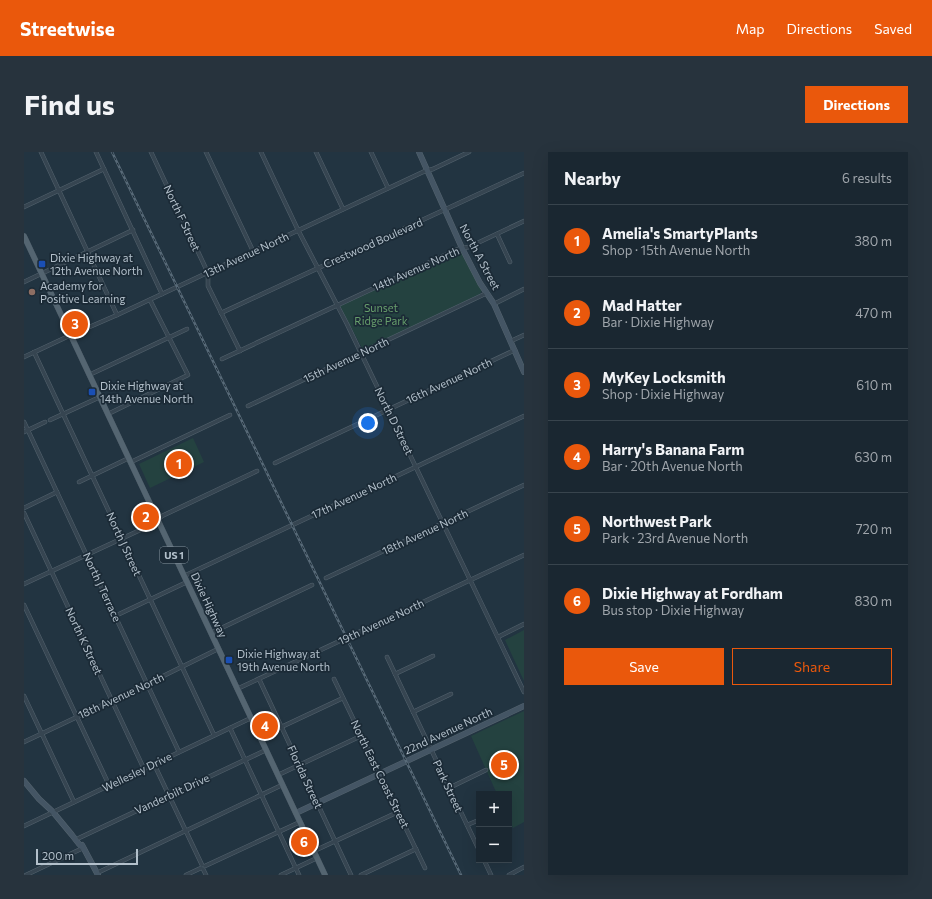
<!DOCTYPE html>
<meta charset="utf-8">
<style>
:root{--surface:#1a2731;--page:#27333d;--text:#f1f3f6;--muted:#9fa5ab;--line:#38444d;--accent:#ea580c}
body{margin:0;font-family:Commissioner,sans-serif;background:var(--page);color:var(--text)}
.controls{position:absolute;right:12px;bottom:12px;display:grid;overflow:hidden;border-radius:0px;box-shadow:0 4px 16px #0002}
.controls button{width:36px;height:36px;display:grid;place-items:center;padding:0;border:0;border-bottom:1px solid var(--line);background:var(--surface);color:var(--text);font:20px sans-serif}
.scale{position:absolute;left:12px;bottom:10px;width:102px;box-sizing:border-box;padding-left:4px;border:2px solid #b3c0cb;border-top:0;font-size:11px;line-height:14px;white-space:nowrap;color:#b3c0cb;-webkit-text-stroke:3px #1b2a36;paint-order:stroke}
.you{position:absolute;left:344px;top:271px;width:14px;height:14px;margin:-10px;border:3px solid #fff;border-radius:50%;background:#1a73e8;box-shadow:0 0 0 6px #1a73e833}
.badge{display:grid;place-items:center;width:26px;height:26px;border-radius:50%;background:var(--accent);color:#fff;font-size:13px;font-weight:700}
.pin{position:absolute;translate:-50% -50%;border:2px solid #fff;box-shadow:0 1px 4px #0006}
.list{margin:0;padding:0;list-style:none}
h2{display:flex;justify-content:space-between;align-items:center;height:52px;margin:0;padding:0 16px;font-size:17px}
h2 small{font-size:13px;font-weight:400;color:var(--muted)}
.list li{display:grid;grid-template-columns:26px 1fr auto;gap:12px;align-items:center;box-sizing:border-box;height:72px;padding:0 16px;border-top:1px solid var(--line)}
.list b{display:block;font-size:15px;white-space:nowrap}
.list p{margin:0;font-size:13px;white-space:nowrap;color:var(--muted)}
.list em{font-size:13px;font-style:normal;color:var(--muted)}
.actions{display:flex;gap:8px;padding:12px 16px}
.actions a{flex:1;padding:9px 0;border:1px solid var(--accent);border-radius:0px;text-align:center;font-size:14px;color:var(--accent)}
.actions .main{background:var(--accent);color:#fff}
.map{position:relative;flex:none;width:500px;height:723px;overflow:hidden;border-radius:0px}
header{display:flex;align-items:center;gap:24px;box-sizing:border-box;height:56px;padding:0 20px;background:var(--accent);color:#fff}
header strong{font-size:19px}
nav{display:flex;gap:22px;margin-inline-start:auto;font-size:14px}
.intro{display:flex;align-items:center;justify-content:space-between;box-sizing:border-box;height:96px;padding:0 24px}
h1{margin:0;font-size:28px}
.button{padding:10px 18px;border-radius:0px;background:var(--accent);color:#fff;font-size:14px;font-weight:700}
main{display:flex;gap:24px;padding:0 24px}
aside{flex:1;background:var(--surface);border-radius:0px;box-shadow:0 4px 16px #0002}
.map>svg:first-child{display:block}
.green{fill:#244240}
.lines{fill:none;stroke-linecap:round;stroke-linejoin:round}
.street-casing{stroke:#54636e;stroke-width:4.5}
.secondary-casing{stroke:#54636e;stroke-width:6}
.primary-casing{stroke:#43515d;stroke-width:6}
.street{stroke:#364551;stroke-width:3.5}
.secondary{stroke:#445564;stroke-width:5}
.primary{stroke:#546571;stroke-width:5.5}
.rail-casing{stroke:#586a78;stroke-width:2.5}
.rail{stroke:#1b2a36;stroke-width:1;stroke-dasharray:3;stroke-linecap:butt}
.transit-dot{fill:#1a4fb4;stroke:#1b2a36;stroke-width:1.5}
.education-dot{fill:#8d6e63;stroke:#1b2a36;stroke-width:1.5}
.labels{text-anchor:middle;stroke-width:3.5;stroke-linejoin:round;paint-order:stroke}
.shield{fill:#1b2a36;stroke:#85939e;stroke-width:1}
.shield-label{font-size:10px;font-weight:bold;fill:#b3c0cb}
.street-label{font-size:11px;fill:#b3c0cb;stroke:#1b2a36}
.poi-label{font-size:11px;fill:#b3c0cb;stroke:#1b2a36;text-anchor:start}
.park-label{font-size:11px;fill:#679f6b;stroke:#1b2a36}
</style>
<header>
<strong>Streetwise</strong>
<nav><a>Map</a><a>Directions</a><a>Saved</a></nav>
</header>
<div class="intro"><h1>Find us</h1><a class="button">Directions</a></div>
<main>
<div class="map">
<svg width="500" height="723" viewBox="0 0 500 723">
<rect width="100%" height="100%" fill="#223441"/>
<g class="green">
<path d="M438,98L458,138L456,142L339,198L316,154Z"/>
<path d="M169,286L180,310L126,336L115,312Z"/>
<path d="M500,478V529L481,488Z"/>
<path d="M500,559V670L489,676L485,668V642H473L447,584Z"/>
</g>
<g class="lines">
<defs>
<g id="street">
<path d="M17,0L93,163"/>
<path d="M72,0L138,142"/>
<path d="M127,0L184,121V134L216,199"/>
<path d="M182,0L229,99"/>
<path d="M237,0L274,78L323,172L500,540"/>
<path d="M292,0L319,57"/>
<path d="M347,0L364,36"/>
<path d="M0,55L80,17"/>
<path d="M473,82L486,110"/>
<path d="M0,130L109,78"/>
<path d="M470,152L500,137"/>
<path d="M197,161L500,21"/>
<path d="M487,189L500,183"/>
<path d="M10,200L190,583"/>
<path d="M0,205L47,183L93,163L399,20L409,17L445,0"/>
<path d="M198,207L434,97L445,95L500,69"/>
<path d="M65,223L163,177"/>
<path d="M224,254L463,141"/>
<path d="M84,262L164,223L126,148"/>
<path d="M26,268L76,245"/>
<path d="M0,270L155,600"/>
<path d="M0,280L21,270"/>
<path d="M107,310L206,263"/>
<path d="M251,311L491,198"/>
<path d="M55,330L105,306"/>
<path d="M0,356L33,340"/>
<path d="M0,361L120,617"/>
<path d="M160,424L500,264"/>
<path d="M302,426L500,333"/>
<path d="M0,432L127,373L130,371L138,364L233,319"/>
<path d="M0,453L85,633"/>
<path d="M91,464L163,430"/>
<path d="M187,481L288,433"/>
<path d="M474,485L500,472"/>
<path d="M363,505L455,698"/>
<path d="M371,522L409,504"/>
<path d="M235,527L327,723"/>
<path d="M310,527L401,716"/>
<path d="M213,537L500,403"/>
<path d="M0,544L50,650"/>
<path d="M389,560L427,542"/>
<path d="M206,576L275,723"/>
<path d="M236,585L319,546"/>
<path d="M0,590L123,532L194,497"/>
<path d="M130,612L178,713"/>
<path d="M254,623L337,584"/>
<path d="M425,636L462,618"/>
<path d="M443,673L455,668"/>
<path d="M0,674L227,566"/>
<path d="M55,686L242,598"/>
<path d="M290,699L374,660"/>
<path d="M460,708L467,723"/>
<path d="M181,714L276,670"/>
<path d="M179,717L182,723"/>
<path d="M73,721L258,633"/>
<path d="M2,723L59,696"/>
<path d="M162,723L177,716"/>
<path d="M257,723L293,706"/>
<path d="M337,723L392,697"/>
<path d="M485,723L500,715"/>
</g>
<g id="secondary">
<path d="M395,0L438,96L456,131L470,152L500,220"/>
<path d="M0,629L15,647L29,660L48,683L55,692L59,696"/>
<path d="M272,661L500,554"/>
<path d="M58,693L74,723"/>
</g>
<path id="primary" d="M0,84L301,723"/>
</defs>
<use href="#street" class="street-casing"/>
<use href="#secondary" class="secondary-casing"/>
<use href="#primary" class="primary-casing"/>
<use href="#street" class="street"/>
<use href="#secondary" class="secondary"/>
<use href="#primary" class="primary"/>
<defs>
<path id="rail" d="M88,0L437,723"/>
</defs>
<use href="#rail" class="rail-casing"/>
<use href="#rail" class="rail"/>
</g>
<g class="transit-dot">
<rect x="14" y="108" width="8" height="8" rx="2"/>
<rect x="64" y="236" width="8" height="8" rx="2"/>
<rect x="201" y="504" width="8" height="8" rx="2"/>
</g>
<circle class="education-dot" cx="8" cy="140" r="4"/>
<g class="labels">
<rect class="shield" x="136" y="395" width="28" height="16" rx="3"/>
<g class="shield-label">
<text x="150" y="407">US 1</text>
</g>
<g class="street-label">
<text transform="translate(158 66) rotate(65)" y="4">North F Street</text>
<text transform="translate(349 91) rotate(-24)" y="4">Crestwood Boulevard</text>
<text transform="translate(222 103) rotate(-25)" y="4">13th Avenue North</text>
<text transform="translate(456 105) rotate(62)" y="4">North A Street</text>
<text transform="translate(392 117) rotate(-24)" y="4">14th Avenue North</text>
<text transform="translate(322 208) rotate(-25)" y="4">15th Avenue North</text>
<text transform="translate(425 229) rotate(-25)" y="4">16th Avenue North</text>
<text transform="translate(370 269) rotate(64)" y="4">North D Street</text>
<text transform="translate(330 344) rotate(-25)" y="4">17th Avenue North</text>
<text transform="translate(401 380) rotate(-25)" y="4">18th Avenue North</text>
<text transform="translate(100 392) rotate(65)" y="4">North J Street</text>
<text transform="translate(78 435) rotate(65)" y="4">North J Terrace</text>
<text transform="translate(185 453) rotate(65)" y="4">Dixie Highway</text>
<text transform="translate(357 470) rotate(-25)" y="4">19th Avenue North</text>
<text transform="translate(60 489) rotate(65)" y="4">North K Street</text>
<text transform="translate(97 544) rotate(-25)" y="4">18th Avenue North</text>
<text transform="translate(424 579) rotate(-25)" y="4">22nd Avenue North</text>
<text transform="translate(113 620) rotate(-26)" y="4">Wellesley Drive</text>
<text transform="translate(356 622) rotate(64)" y="4">North East Coast Street</text>
<text transform="translate(281 625) rotate(65)" y="4">Florida Street</text>
<text transform="translate(424 634) rotate(65)" y="4">Park Street</text>
<text transform="translate(148 642) rotate(-25)" y="4">Vanderbilt Drive</text>
</g>
<g class="poi-label">
<text x="26" y="110">Dixie Highway at<tspan x="26" dy="13">12th Avenue North</tspan></text>
<text x="16" y="138">Academy for<tspan x="16" dy="13">Positive Learning</tspan></text>
<text x="76" y="238">Dixie Highway at<tspan x="76" dy="13">14th Avenue North</tspan></text>
<text x="213" y="506">Dixie Highway at<tspan x="213" dy="13">19th Avenue North</tspan></text>
</g>
<g class="park-label">
<text x="357" y="160">Sunset<tspan x="357" dy="13">Ridge Park</tspan></text>
</g>
</g>
</svg>
<div class="controls">
<button>+</button>
<button>−</button>
</div>
<div class="scale">200 m</div>
<div class="you"></div>
<div class="pin badge" style="left:155px;top:312px">1</div>
<div class="pin badge" style="left:122px;top:365px">2</div>
<div class="pin badge" style="left:51px;top:172px">3</div>
<div class="pin badge" style="left:241px;top:574px">4</div>
<div class="pin badge" style="left:480px;top:613px">5</div>
<div class="pin badge" style="left:280px;top:690px">6</div>
</div>
<aside>
<h2>Nearby<small>6 results</small></h2>
<ul class="list">
<li><span class="badge">1</span><div><b>Amelia's SmartyPlants</b><p>Shop · 15th Avenue North</p></div><em>380 m</em></li>
<li><span class="badge">2</span><div><b>Mad Hatter</b><p>Bar · Dixie Highway</p></div><em>470 m</em></li>
<li><span class="badge">3</span><div><b>MyKey Locksmith</b><p>Shop · Dixie Highway</p></div><em>610 m</em></li>
<li><span class="badge">4</span><div><b>Harry's Banana Farm</b><p>Bar · 20th Avenue North</p></div><em>630 m</em></li>
<li><span class="badge">5</span><div><b>Northwest Park</b><p>Park · 23rd Avenue North</p></div><em>720 m</em></li>
<li><span class="badge">6</span><div><b>Dixie Highway at Fordham</b><p>Bus stop · Dixie Highway</p></div><em>830 m</em></li>
</ul>
<div class="actions"><a class="main">Save</a><a>Share</a></div>
</aside>
</main>
